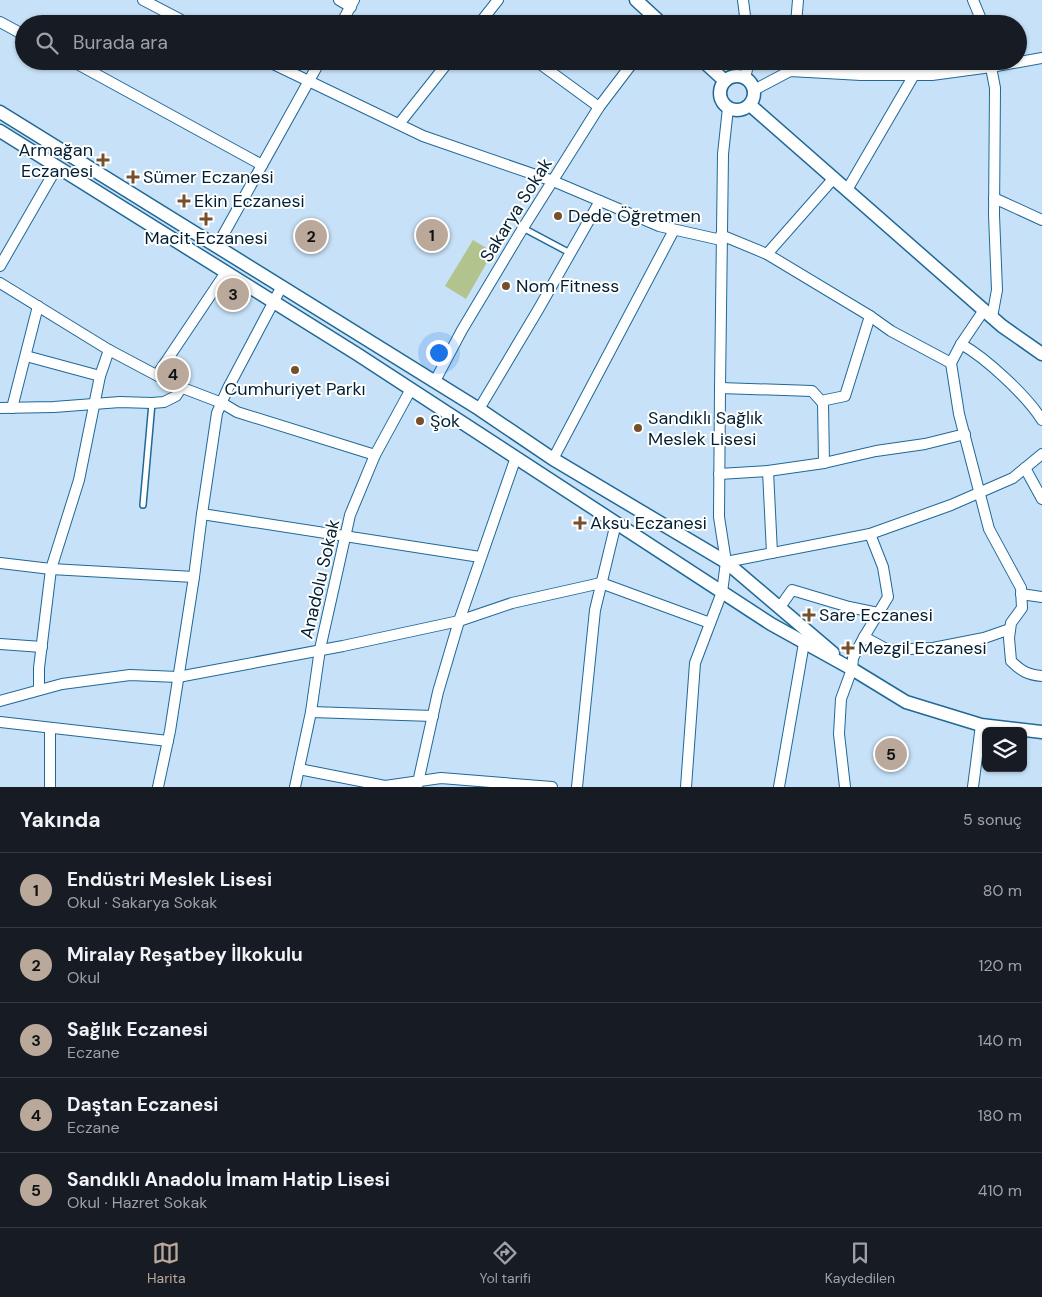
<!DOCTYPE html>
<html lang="tr">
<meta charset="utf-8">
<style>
:root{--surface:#171b24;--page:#20242c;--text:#f1f3f6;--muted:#9ea1a6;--line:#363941;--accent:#baa99b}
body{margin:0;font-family:"DM Sans",sans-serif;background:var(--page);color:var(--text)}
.controls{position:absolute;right:15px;bottom:15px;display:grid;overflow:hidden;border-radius:8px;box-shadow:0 1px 4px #0004}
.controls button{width:45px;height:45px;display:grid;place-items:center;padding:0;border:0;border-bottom:1px solid var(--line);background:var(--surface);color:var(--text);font:25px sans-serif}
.you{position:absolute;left:438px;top:352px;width:18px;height:18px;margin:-12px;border:4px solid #fff;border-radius:50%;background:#1a73e8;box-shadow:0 0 0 8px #1a73e833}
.badge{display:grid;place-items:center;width:32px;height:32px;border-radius:50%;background:var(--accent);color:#111;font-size:16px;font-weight:700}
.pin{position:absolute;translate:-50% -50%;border:2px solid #fff;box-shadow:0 1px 5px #0006}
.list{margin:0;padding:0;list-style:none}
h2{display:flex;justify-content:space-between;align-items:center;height:65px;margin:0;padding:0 20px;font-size:21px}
h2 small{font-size:16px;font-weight:400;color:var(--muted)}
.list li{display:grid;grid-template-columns:32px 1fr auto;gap:15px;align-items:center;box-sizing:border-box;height:75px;padding:0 20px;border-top:1px solid var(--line)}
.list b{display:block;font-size:19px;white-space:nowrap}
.list p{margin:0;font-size:16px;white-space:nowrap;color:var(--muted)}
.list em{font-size:16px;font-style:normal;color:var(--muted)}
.icon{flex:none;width:28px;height:28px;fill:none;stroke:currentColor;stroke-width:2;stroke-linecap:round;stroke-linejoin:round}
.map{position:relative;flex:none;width:1042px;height:787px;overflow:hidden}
.search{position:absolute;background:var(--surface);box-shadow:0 1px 4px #0004;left:15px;right:15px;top:15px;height:55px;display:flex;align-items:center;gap:12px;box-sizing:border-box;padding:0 18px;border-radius:28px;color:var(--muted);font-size:19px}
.sheet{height:440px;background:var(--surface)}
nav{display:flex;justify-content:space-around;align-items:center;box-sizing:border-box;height:70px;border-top:1px solid var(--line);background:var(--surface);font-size:14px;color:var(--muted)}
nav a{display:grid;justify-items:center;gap:2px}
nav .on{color:var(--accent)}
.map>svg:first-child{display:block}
.green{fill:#b2c38e}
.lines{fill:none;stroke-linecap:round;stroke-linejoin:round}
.service-casing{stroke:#1f6898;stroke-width:8}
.minor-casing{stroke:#1f6898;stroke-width:12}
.tertiary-casing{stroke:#1f6898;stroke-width:15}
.service{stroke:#fff;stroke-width:5}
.minor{stroke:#fff;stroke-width:10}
.tertiary{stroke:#fff;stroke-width:12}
.poi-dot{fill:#764f2c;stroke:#fff;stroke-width:2}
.labels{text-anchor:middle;stroke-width:4;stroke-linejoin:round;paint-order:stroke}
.poi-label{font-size:18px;fill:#021f33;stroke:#fff;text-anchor:start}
.street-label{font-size:18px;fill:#021f33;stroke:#fff}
</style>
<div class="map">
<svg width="1042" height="787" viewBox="0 0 1042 787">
<rect width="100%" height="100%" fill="#c7e2f8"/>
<path class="green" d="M473,240L493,252L466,299L445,286Z"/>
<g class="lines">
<defs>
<g id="service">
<path d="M523,228L570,253"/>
<path d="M143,505L152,403"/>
</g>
<g id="minor">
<path d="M143,0L189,24"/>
<path d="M339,0L351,7"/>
<path d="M743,0L746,24"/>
<path d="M973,0L983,24"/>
<path d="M0,22L24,35"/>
<path d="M341,24L354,0"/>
<path d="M479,24L498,0"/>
<path d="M796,24L798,0"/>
<path d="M72,61L262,165"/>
<path d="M267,61L423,136L553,181L659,226L721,240"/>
<path d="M536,61L599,107"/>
<path d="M990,62L995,88L994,215L997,290L992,317"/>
<path d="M745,78L749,61"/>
<path d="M754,90L790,71L861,75H932L991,67L1042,58"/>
<path d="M399,124L449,61"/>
<path d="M847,190L914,75"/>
<path d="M994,198L1042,220"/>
<path d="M721,235L767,254L870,316L891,331L951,363"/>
<path d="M217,246L320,61"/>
<path d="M767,254L834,178"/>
<path d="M0,266L57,167"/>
<path d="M0,283L109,350L175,385L222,403L237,412L375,455"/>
<path d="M984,310L961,344L951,363L959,414L989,529L1021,588L1022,608L1011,623L1009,638L1011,661C1021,671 1028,675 1042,676"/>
<path d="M961,344C986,358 1026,395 1042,420"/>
<path d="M26,356L100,376"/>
<path d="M157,375L226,272"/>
<path d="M435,381L462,330L523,228L599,107L634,61"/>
<path d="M720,388L812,391L823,403L824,463"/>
<path d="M821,401L845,396L870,316"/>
<path d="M0,408L54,407L120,402L152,403L164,402L176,396L182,387"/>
<path d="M12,408L38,306"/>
<path d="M479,409L538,310L600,201"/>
<path d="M553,459L674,230"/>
<path d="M1025,468L1042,499"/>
<path d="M768,471L772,553"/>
<path d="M719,474L768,471L824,463L876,451L925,444L965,434"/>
<path d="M202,514L480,557"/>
<path d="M726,562L870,534L951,505L1013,478L1042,454"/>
<path d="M0,563L51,569L194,577"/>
<path d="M1021,594L1042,597"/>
<path d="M780,607L792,590L849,607L878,613"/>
<path d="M864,637L888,650L933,648L984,638L1010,629"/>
<path d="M0,644L42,647"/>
<path d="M39,690V668L51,569L79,480L100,376L109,350"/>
<path d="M0,701L62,684L130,675L178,677L343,646L459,621L512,603L601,583L710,623"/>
<path d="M311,712L433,716"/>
<path d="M0,722L168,741"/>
<path d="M50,728V787"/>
<path d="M299,769L385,786L441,778L552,787"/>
<path d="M158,787L170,731L194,577L202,514L217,413L228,388L282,286"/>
<path d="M295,787L311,712L320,649L350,515L375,455L411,389"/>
<path d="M417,787L438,692L459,621L516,457"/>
<path d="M577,787L595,610L616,523"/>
<path d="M686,787L695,663L722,592L726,562L719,517L720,388L723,154L728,108"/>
<path d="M779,787L804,643"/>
<path d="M845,787L839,734L841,699L852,669L853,658L864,637L888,597L883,567L870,534"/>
<path d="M973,787L981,725"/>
</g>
<g id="tertiary">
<path d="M636,0L662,24"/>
<path d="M703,61L725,81"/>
<circle cx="737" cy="93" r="17"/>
<path d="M750,105L1002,326L1042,354"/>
<path d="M0,112L479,409L553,459L726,562L833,653"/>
<path d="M0,131L357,354L771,624L852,669L906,702L981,725L1042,732"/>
</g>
</defs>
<use href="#service" class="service-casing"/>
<use href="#minor" class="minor-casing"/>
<use href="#tertiary" class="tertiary-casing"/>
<use href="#service" class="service"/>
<use href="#minor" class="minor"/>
<use href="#tertiary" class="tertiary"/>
</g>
<g class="poi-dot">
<path d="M100.5 152.5h5v5h5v5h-5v5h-5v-5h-5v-5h5z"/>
<path d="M130.5 169.5h5v5h5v5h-5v5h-5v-5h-5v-5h5z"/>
<path d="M181.5 193.5h5v5h5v5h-5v5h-5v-5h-5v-5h5z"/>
<circle cx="558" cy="216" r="5"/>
<path d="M203.5 211.5h5v5h5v5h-5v5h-5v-5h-5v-5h5z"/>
<circle cx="506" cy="286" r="5"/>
<circle cx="295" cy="370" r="5"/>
<circle cx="420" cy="421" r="5"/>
<circle cx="638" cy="428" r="5"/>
<path d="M577.5 515.5h5v5h5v5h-5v5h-5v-5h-5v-5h5z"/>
<path d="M806.5 607.5h5v5h5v5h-5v5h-5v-5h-5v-5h5z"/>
<path d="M845.5 640.5h5v5h5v5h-5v5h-5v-5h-5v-5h5z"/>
</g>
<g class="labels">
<g class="poi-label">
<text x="93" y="156" text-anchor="end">Armağan<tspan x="93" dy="21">Eczanesi</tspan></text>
<text x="143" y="183">Sümer Eczanesi</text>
<text x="194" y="207">Ekin Eczanesi</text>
<text x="568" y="222">Dede Öğretmen</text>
<text x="206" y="244" text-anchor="middle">Macit Eczanesi</text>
<text x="516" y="292">Nom Fitness</text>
<text x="295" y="395" text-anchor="middle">Cumhuriyet Parkı</text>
<text x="648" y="424">Sandıklı Sağlık<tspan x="648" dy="21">Meslek Lisesi</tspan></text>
<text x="430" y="427">Şok</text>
<text x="590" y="529">Aksu Eczanesi</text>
<text x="819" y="621">Sare Eczanesi</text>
<text x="858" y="654">Mezgil Eczanesi</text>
</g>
<g class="street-label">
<text transform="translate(516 210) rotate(-58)" y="6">Sakarya Sokak</text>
<text transform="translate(320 579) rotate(-77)" y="6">Anadolu Sokak</text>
</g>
</g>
</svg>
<div class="controls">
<button><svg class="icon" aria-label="layers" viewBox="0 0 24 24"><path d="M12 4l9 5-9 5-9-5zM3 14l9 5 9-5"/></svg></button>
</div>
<div class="you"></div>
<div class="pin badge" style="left:432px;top:235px">1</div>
<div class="pin badge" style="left:311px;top:236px">2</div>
<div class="pin badge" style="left:233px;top:294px">3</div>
<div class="pin badge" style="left:173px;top:374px">4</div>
<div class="pin badge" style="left:891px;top:754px">5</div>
<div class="search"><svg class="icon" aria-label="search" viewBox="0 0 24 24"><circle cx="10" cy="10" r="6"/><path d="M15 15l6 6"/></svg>Burada ara</div>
</div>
<section class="sheet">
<h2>Yakında<small>5 sonuç</small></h2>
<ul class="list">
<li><span class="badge">1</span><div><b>Endüstri Meslek Lisesi</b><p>Okul · Sakarya Sokak</p></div><em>80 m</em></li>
<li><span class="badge">2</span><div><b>Miralay Reşatbey İlkokulu</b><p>Okul</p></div><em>120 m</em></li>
<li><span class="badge">3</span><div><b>Sağlık Eczanesi</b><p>Eczane</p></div><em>140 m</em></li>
<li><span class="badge">4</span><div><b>Daştan Eczanesi</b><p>Eczane</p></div><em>180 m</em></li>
<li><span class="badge">5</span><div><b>Sandıklı Anadolu İmam Hatip Lisesi</b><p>Okul · Hazret Sokak</p></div><em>410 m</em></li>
</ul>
</section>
<nav>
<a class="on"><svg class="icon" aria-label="map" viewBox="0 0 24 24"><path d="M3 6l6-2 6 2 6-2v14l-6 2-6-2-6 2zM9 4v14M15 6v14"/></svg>Harita</a>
<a><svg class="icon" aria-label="directions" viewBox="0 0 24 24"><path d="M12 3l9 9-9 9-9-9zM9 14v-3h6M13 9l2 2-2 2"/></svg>Yol tarifi</a>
<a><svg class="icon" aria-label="saved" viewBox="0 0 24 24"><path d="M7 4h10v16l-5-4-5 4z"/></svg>Kaydedilen</a>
</nav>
